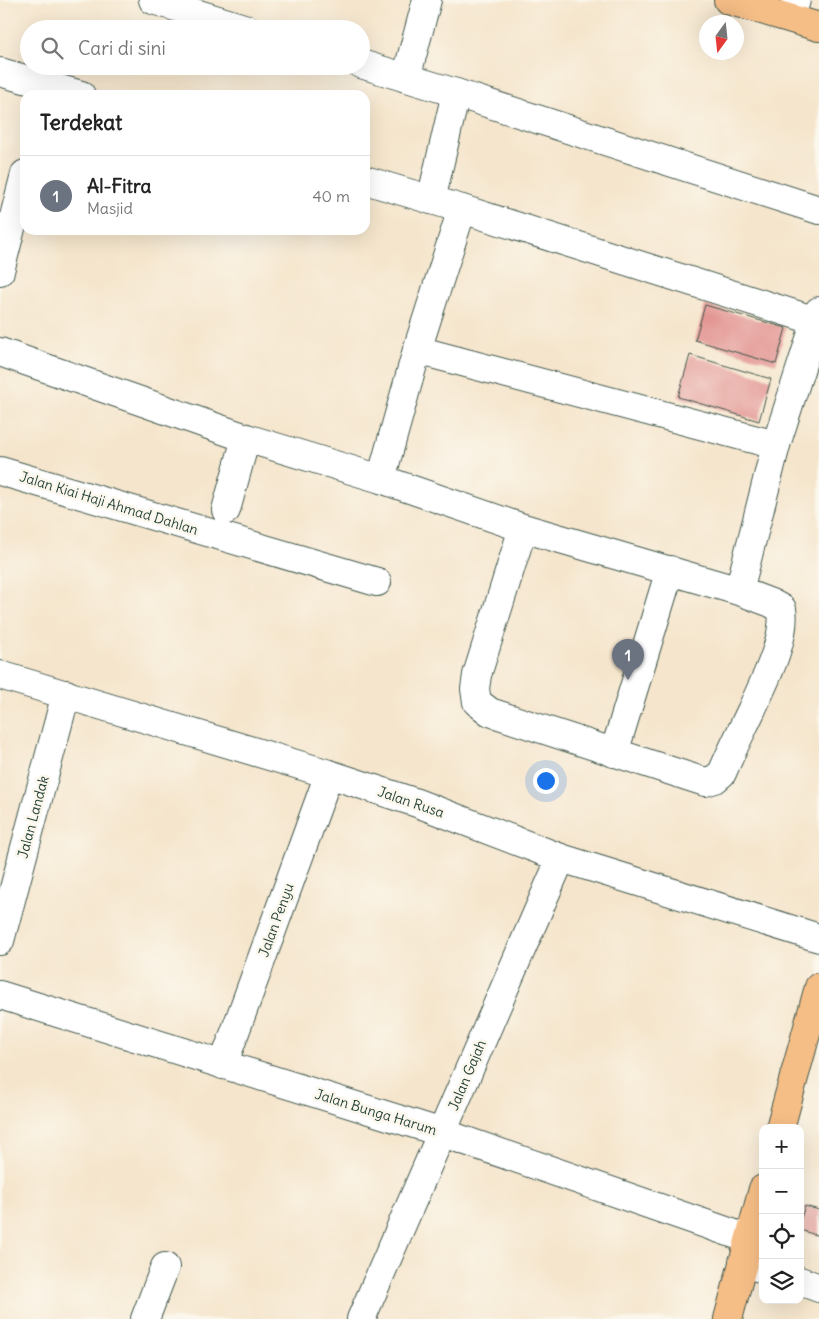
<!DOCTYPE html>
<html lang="id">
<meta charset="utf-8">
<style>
:root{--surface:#fff;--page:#f6f6f6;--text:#222;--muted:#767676;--line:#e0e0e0;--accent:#111827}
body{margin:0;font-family:Delius,sans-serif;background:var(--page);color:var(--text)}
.controls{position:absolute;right:15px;bottom:15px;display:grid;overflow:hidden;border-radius:10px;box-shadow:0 5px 20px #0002}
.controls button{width:45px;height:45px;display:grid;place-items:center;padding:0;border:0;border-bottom:1px solid var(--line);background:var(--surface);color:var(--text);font:25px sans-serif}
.compass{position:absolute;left:699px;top:15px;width:45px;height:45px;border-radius:50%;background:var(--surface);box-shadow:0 5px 20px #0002;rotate:195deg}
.you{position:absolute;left:545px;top:780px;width:18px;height:18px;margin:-12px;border:4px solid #fff;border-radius:50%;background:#1a73e8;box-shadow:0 0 0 8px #1a73e833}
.badge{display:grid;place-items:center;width:32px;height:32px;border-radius:50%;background:var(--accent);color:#fff;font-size:16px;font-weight:700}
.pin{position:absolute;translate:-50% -41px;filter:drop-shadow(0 1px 2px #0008)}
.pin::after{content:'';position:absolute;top:26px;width:18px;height:15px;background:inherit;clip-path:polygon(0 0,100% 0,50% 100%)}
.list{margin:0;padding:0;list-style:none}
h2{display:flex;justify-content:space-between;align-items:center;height:65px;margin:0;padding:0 20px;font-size:21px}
h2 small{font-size:16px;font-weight:400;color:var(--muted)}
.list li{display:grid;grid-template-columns:32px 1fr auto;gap:15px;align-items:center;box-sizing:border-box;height:80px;padding:0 20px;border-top:1px solid var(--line)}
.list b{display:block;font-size:19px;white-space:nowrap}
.list p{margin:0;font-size:16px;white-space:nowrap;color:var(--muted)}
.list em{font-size:16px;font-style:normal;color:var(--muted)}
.icon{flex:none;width:28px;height:28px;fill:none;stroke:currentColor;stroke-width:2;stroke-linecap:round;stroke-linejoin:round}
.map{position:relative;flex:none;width:819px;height:1319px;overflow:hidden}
.search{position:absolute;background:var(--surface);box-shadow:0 5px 20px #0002;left:20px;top:20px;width:350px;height:55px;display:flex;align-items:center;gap:12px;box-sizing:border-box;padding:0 18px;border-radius:28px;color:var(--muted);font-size:19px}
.panel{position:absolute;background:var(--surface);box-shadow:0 5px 20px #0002;left:20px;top:90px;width:350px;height:145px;border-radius:15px}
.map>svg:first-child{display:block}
.building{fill:#e39593}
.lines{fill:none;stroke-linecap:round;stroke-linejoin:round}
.minor-casing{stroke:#3f564b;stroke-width:30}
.major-casing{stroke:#3f564b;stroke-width:30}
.minor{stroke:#fff;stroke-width:28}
.major{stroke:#f6be87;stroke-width:28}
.labels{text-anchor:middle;stroke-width:5;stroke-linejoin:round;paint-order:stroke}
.street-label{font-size:14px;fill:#1f3d34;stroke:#fbf7ec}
</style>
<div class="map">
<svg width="819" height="1319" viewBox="0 0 819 1319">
<rect width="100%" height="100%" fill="#fbf7ec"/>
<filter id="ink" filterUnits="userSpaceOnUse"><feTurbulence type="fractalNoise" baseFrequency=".02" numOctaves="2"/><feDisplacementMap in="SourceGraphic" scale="10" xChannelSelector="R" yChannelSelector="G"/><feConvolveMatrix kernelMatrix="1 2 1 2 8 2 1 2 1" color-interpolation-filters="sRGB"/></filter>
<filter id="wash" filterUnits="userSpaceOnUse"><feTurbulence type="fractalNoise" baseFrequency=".0096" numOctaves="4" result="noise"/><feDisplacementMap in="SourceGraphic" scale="20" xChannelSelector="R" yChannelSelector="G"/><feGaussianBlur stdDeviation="1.12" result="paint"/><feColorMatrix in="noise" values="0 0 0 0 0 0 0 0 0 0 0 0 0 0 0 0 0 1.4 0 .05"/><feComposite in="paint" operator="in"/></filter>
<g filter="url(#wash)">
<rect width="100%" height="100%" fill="#f5e5cc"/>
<g id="blocks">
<g class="building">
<path d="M705,305L786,328L776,364L695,340Z"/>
<path d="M690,355L771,379L759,421L678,397Z"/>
<path d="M805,1206L819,1210V1236L800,1230V1221Z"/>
</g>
</g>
</g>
<g filter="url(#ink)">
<use href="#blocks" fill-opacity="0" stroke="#3f564b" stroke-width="1"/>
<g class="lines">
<defs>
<g id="minor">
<path d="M153,0L247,29"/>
<path d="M791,18L796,0"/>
<path d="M361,64L456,93L819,210"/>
<path d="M0,72L81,95"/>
<path d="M406,78L427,0"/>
<path d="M365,180L462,209L816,321"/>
<path d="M431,200L456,93"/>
<path d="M0,271L25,174"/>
<path d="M417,350L776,445"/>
<path d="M0,352L246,438L381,479L523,528L739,591L771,603L782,609C787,639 763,684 751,711C741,732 731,752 722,773L715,779L705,782L490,712L477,702L475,689L477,675L523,528"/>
<path d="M0,471L377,582"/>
<path d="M381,479L417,350L462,209"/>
<path d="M226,510L246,438"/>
<path d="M739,591L776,445L819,311"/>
<path d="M0,675L329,774L417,803L561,858L819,938"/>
<path d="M614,753L670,570"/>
<path d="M0,941L66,694"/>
<path d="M0,995L443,1133L749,1239"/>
<path d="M223,1065L329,774"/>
<path d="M743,1262L763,1269"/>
<path d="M800,1281L819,1288"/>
<path d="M145,1319L165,1267"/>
<path d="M361,1319L561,858"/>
</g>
<g id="major">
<path d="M728,0L819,27"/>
<path d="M780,1128L819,987"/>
<path d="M728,1319L763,1189"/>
</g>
</defs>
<use href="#minor" class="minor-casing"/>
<use href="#major" class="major-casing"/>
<use href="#minor" class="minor"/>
<use href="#major" class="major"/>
</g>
</g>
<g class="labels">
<g class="street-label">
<text transform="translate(109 503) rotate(17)" y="5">Jalan Kiai Haji Ahmad Dahlan</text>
<text transform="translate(411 802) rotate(19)" y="5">Jalan Rusa</text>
<text transform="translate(33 817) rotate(-75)" y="5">Jalan Landak</text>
<text transform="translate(276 920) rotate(-70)" y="5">Jalan Penyu</text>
<text transform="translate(467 1075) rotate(-67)" y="5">Jalan Gajah</text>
<text transform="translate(376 1112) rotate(17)" y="5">Jalan Bunga Harum</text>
</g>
</g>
</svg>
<div class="controls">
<button>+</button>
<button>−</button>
<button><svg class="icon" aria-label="locate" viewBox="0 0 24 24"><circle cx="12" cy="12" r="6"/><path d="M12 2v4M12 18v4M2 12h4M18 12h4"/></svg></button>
<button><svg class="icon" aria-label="layers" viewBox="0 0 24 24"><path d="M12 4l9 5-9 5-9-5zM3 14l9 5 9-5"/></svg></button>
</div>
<svg class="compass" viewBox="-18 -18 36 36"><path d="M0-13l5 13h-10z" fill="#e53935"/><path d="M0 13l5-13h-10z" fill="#767676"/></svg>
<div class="you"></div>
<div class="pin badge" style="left:628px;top:680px;background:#6b7280">1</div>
<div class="search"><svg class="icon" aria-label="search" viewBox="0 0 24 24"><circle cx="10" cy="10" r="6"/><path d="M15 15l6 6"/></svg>Cari di sini</div>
<section class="panel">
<h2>Terdekat<small></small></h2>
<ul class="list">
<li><span class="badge" style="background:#6b7280">1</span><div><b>Al-Fitra</b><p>Masjid</p></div><em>40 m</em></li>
</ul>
</section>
</div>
